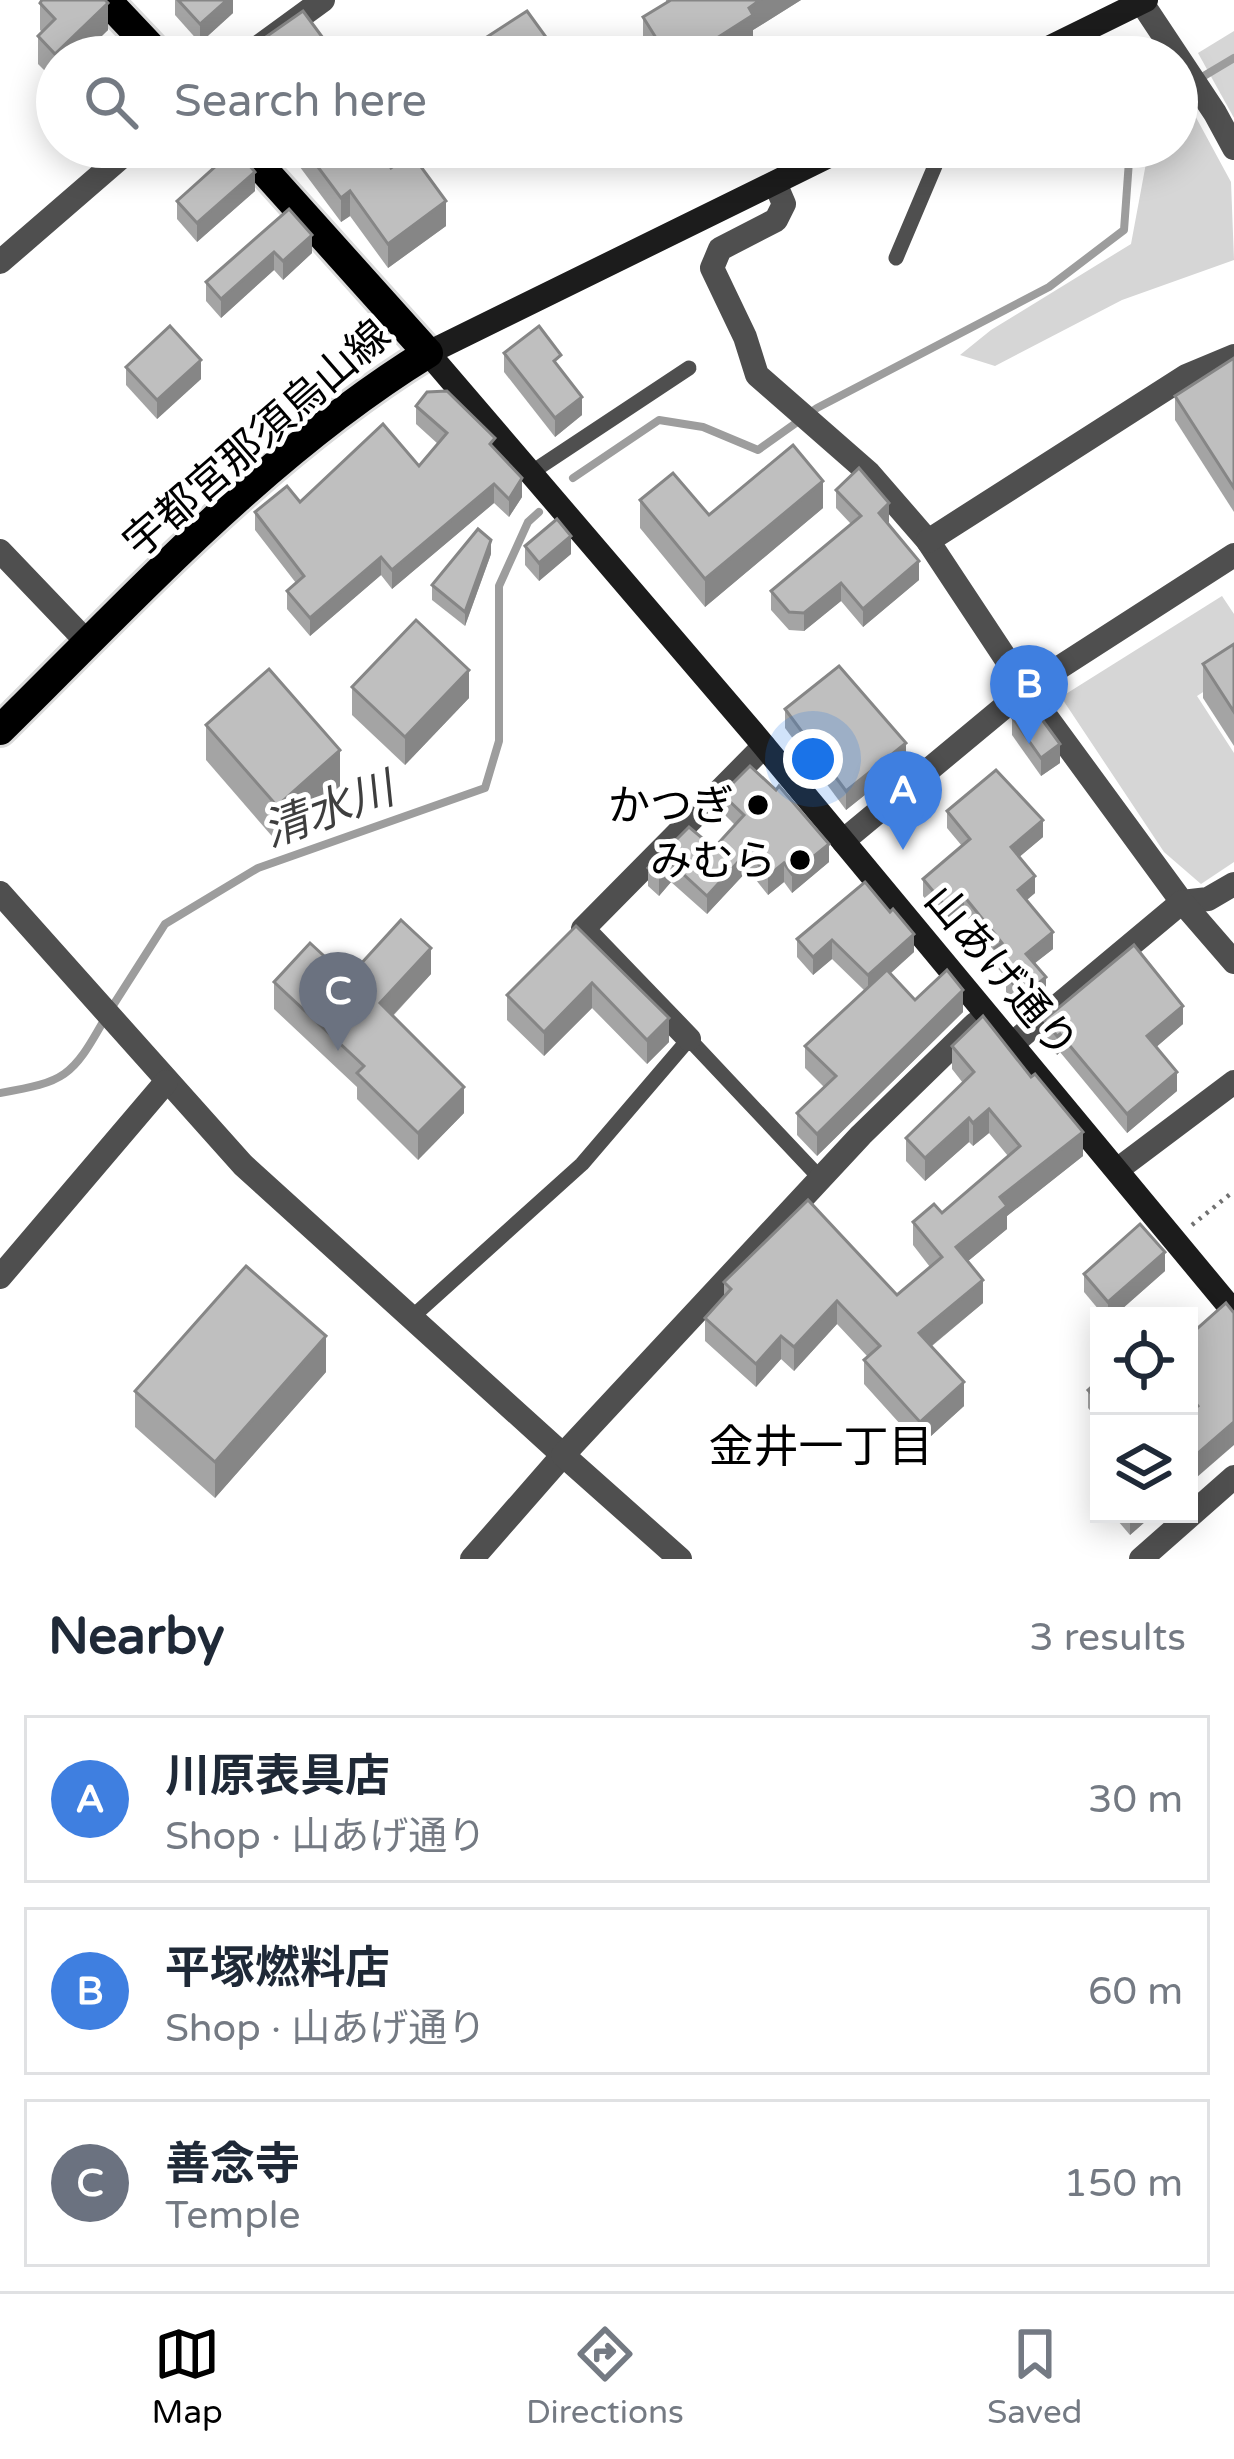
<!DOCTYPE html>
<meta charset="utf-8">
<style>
:root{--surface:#fff;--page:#f2f2f3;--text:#1f2937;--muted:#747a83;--line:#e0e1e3;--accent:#000}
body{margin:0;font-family:"Varela Round","Noto Sans JP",sans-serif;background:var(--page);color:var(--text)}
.controls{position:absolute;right:36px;bottom:36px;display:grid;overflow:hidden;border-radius:0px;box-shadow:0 6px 30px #0003}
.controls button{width:108px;height:108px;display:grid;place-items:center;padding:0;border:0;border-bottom:3px solid var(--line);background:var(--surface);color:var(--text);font:60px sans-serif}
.you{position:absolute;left:813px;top:759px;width:42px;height:42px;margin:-30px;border:9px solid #fff;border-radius:50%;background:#1a73e8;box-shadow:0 0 0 18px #1a73e833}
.badge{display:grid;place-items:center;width:78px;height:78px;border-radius:50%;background:var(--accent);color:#fff;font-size:39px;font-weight:700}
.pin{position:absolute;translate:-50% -99px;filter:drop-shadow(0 3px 6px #0008)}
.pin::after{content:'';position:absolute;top:63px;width:42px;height:36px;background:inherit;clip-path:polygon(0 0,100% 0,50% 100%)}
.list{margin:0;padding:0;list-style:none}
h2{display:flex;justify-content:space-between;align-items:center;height:156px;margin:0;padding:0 48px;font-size:51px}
h2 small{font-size:39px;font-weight:400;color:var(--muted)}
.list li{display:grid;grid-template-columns:78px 1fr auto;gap:36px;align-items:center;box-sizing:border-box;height:168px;margin:0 24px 24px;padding:0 24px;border:3px solid var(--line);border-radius:0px}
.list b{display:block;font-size:45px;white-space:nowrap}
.list p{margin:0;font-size:39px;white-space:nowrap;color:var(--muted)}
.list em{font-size:39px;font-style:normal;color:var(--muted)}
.icon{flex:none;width:66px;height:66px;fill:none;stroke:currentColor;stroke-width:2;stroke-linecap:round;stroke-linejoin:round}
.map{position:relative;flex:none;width:1234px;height:1559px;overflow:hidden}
.search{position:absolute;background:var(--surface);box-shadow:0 6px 30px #0003;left:36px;right:36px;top:36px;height:132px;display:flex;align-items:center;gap:30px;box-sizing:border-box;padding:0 42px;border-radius:66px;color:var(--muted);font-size:45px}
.sheet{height:732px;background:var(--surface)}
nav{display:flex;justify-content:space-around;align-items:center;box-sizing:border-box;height:168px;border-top:3px solid var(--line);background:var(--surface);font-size:33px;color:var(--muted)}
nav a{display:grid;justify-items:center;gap:6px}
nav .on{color:var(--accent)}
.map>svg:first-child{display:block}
.green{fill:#d6d6d6}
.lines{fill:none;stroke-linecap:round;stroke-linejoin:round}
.stream{stroke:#9d9d9d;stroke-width:8}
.primary-casing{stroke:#dbdbdb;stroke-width:36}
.path{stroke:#717171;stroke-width:4.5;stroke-dasharray:3 6;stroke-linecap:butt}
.service{stroke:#4f4f4f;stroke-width:15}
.minor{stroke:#4f4f4f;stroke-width:24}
.tertiary{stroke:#4f4f4f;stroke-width:24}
.secondary{stroke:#1c1c1c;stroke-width:24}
.primary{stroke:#000;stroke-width:30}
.wall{fill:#a4a4a4}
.shaded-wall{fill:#868686}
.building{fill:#bfbfbf;stroke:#868686;stroke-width:3}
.poi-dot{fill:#000;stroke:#fff;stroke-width:4.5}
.labels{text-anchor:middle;stroke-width:10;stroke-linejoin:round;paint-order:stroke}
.street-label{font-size:42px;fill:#000;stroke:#fff}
.poi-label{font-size:42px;fill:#000;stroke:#fff;text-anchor:end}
.water-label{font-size:45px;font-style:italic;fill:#3e3e3e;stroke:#fff}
.neighbourhood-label{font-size:45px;fill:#000;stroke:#fff}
</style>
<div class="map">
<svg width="1234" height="1559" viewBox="0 0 1234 1559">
<rect width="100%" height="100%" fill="#fff"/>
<g class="green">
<path d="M1234,31V118L1198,53Z"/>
<path d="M1192,110L1231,182L1234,260L1122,300L995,366L960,355L991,330L1131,244L1149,147H1177V122Z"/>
<path d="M1222,596L1234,614V672L1197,696L1234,753V862L1201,884L1164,852L1061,697Z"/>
</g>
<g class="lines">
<g class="stream">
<path d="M1177,92L1234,58"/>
<path d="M573,478L659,420L703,427L758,450L817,408L1049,287L1124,230L1130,147"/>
<path d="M112,1007L165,924L258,868L485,788L499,741V586L528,522L539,512"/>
<path d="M0,1093C65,1082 72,1077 104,1020"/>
</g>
<defs>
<g id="primary">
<path d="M106,0L160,57"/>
<path d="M0,730C135,597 267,452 428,353L243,147"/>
</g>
</defs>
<use href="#primary" class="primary-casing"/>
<path class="path" d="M1192,1225L1234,1191"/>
<g class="service">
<path d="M896,258L943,147"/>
<path d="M532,472L689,368"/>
<path d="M410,1319L582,1164L689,1039L820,1178"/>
</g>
<g class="minor">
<path d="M1140,0L1215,113L1234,148"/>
<path d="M775,183L784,204L776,220L720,249L712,268L745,337L757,375L869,473L928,541L1026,689L1182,902L1208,899L1234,884"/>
<path d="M928,541L1186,376L1234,356"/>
<path d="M0,551L88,643"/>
<path d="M843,841L1026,689L1234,555"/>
<path d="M0,893L243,1165L563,1455L472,1559"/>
<path d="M689,1039L583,929L764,746"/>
<path d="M1012,1044L1182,902L1234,962"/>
<path d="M0,1277L166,1082"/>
<path d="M680,1559L563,1455L861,1135L975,1024"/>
<path d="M1141,1559L1234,1477"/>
</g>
<g class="tertiary">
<path d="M245,57L323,0"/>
<path d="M0,262L133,147"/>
<path d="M1117,1170L1234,1082"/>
</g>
<g class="secondary">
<path d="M1030,57L1146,0"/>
<path d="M847,147L428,353L755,735L1234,1312"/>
</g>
<use href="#primary" class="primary"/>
</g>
<g class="wall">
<path d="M175,0H233V13L200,43L175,15Z"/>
<path d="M666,0H801L753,30V41L728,57H652L643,43V17L666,3Z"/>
<path d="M40,3L108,30L80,57H57L55,81L38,64V36L42,32L40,30Z"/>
<path d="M285,147H386L379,152L391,168L446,226L388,268L350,216L341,222Z"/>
<path d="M255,191L197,242L177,219V201Z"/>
<path d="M289,209L312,253L283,280L274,270L221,318L206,301V282Z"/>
<path d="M504,353L561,370L582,415L555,437L504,372Z"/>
<path d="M1234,358V512L1175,420V396Z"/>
<path d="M126,367L201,379L157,419L126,385Z"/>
<path d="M416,406L495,450L522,497L509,517L494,503L392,589L381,575L310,636L287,609V591L296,583L255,530V512L300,502L419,466L438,444L416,424Z"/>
<path d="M836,490L889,522L888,524L919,580L863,627L841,601L804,631L789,630L771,610V591L851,524L836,508Z"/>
<path d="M640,500L709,515L823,508L705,607L640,528Z"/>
<path d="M525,546L571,554L539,581L525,565Z"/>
<path d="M491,554L465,626L432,600V585Z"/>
<path d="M1234,644V746L1203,698V664Z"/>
<path d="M352,687L469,698L405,765L352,715Z"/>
<path d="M785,709L906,762L846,810L785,728Z"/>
<path d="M1012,717L1060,763L1041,776L1012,735Z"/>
<path d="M206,725L340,786L277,842L206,760Z"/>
<path d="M722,794L829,862L792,893L784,882L768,895L748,870L707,914L671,882L659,896L648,886V868L714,848L735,825L722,812Z"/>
<path d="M947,811L1043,837L1019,857L1035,893L1027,900L1053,949L1035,963L1046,994L1023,1013L1006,992V978L995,965V952L964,913L948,926L923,896V879L962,846L947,828Z"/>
<path d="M890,912L914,952L890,973L915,1000L963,1012L817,1156L797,1135V1113L824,1087L805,1068V1046L865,991L832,959L813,975L797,957V939Z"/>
<path d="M576,926L669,1042L647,1064L592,1008L544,1056L507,1020V995Z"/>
<path d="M431,974L393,1016L464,1113L418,1160L357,1099V1087L274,1009V982Z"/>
<path d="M1044,1020L1183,1024L1156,1047L1177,1091L1127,1133L1060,1052L1057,1055L1044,1039Z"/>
<path d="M952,1046L1083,1156L1007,1216V1229L968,1261L983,1303L932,1346L964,1406L920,1446L864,1384V1360L868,1357L837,1324L794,1371L781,1359L756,1387L705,1341V1318L724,1296V1282L897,1295L930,1267L913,1245V1222L942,1213L1008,1156L989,1133L973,1146L969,1142L925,1181L906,1161V1138L963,1083L952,1069Z"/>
<path d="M1165,1271L1114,1316H1104L1084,1292V1274Z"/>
<path d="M1234,1313L1189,1484V1336Z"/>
<path d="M326,1372L215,1498L135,1427V1391Z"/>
<path d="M1099,1380V1420L1088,1408V1390Z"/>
<path d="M1112,1514H1154L1130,1535Z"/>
</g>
<g class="shaded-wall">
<path d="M227,0H233V13L200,43V24Z"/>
<path d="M760,0H801L753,30V41L728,57H703V47L749,8Z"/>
<path d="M108,3V30L80,57H57V79L55,81V54Z"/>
<path d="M551,44V57H537Z"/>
<path d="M255,172V191L197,242V223Z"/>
<path d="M350,191V216L341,222V198Z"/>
<path d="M446,201V226L388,268V244Z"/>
<path d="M312,235V253L283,280V261Z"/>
<path d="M274,252V270L221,318V299Z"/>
<path d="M201,360V379L157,419V400Z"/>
<path d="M582,397V415L555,437V418Z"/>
<path d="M522,478V497L509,517V499Z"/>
<path d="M823,481V508L705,607V579Z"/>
<path d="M494,484V503L392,589V570Z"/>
<path d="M889,503V522L879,532V513Z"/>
<path d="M571,536V554L539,581V563Z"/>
<path d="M491,540V554L465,626V612Z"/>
<path d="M381,557V575L310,636V618Z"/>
<path d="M919,561V580L863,627V609Z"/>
<path d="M841,583V601L804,631V613Z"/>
<path d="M469,670V698L405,765V737Z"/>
<path d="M906,743V762L846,810V791Z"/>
<path d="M1060,744V763L1041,776V758Z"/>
<path d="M340,750V786L277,842V806Z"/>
<path d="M1043,820V837L1011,864V847Z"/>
<path d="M829,844V862L792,893V874Z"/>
<path d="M748,851V870L707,914V896Z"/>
<path d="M671,863V882L659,896V877Z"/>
<path d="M784,863V882L768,895V876Z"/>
<path d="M1035,876V893L1018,907V890Z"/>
<path d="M964,896V913L948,926V909Z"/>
<path d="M1053,932V949L1026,970V954Z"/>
<path d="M914,934V952L868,994V975Z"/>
<path d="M832,940V959L813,975V957Z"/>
<path d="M431,948V974L380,1029V1003Z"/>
<path d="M1046,977V994L1023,1013V996Z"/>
<path d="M592,983V1008L544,1056V1032Z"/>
<path d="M963,990V1012L817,1156V1134Z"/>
<path d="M1183,1006V1024L1147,1055V1036Z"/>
<path d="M669,1018V1042L647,1064V1040Z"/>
<path d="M1060,1034V1052L1057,1055V1036Z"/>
<path d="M1177,1072V1091L1127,1133V1114Z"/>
<path d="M464,1087V1113L418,1160V1133Z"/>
<path d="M989,1109V1133L973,1146V1123Z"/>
<path d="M969,1118V1142L925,1181V1158Z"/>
<path d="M1083,1132V1156L1007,1216V1229L956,1271V1247L1000,1197Z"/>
<path d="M1165,1252V1271L1114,1316H1108V1302Z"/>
<path d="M983,1280V1303L919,1356V1333Z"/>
<path d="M837,1301V1324L794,1371V1347Z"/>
<path d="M326,1336V1372L215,1498V1462Z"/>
<path d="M781,1336V1359L756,1387V1364Z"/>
<path d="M964,1382V1406L920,1446V1422Z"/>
<path d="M1234,1422V1445L1189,1484V1461Z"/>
<path d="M1130,1514H1154L1130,1535Z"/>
</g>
<g class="building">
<path d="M42,0H105L108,3L55,54L38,36L55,19L40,3Z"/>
<path d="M178,0H227L200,24Z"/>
<path d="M671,0H760L749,8L753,15L703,47L708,54L704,57H668L643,17Z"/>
<path d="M303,11L337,57H245L250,48Z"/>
<path d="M527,11L551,44L537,57H444L468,40L473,46Z"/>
<path d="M303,147H376L391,168L411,153L446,201L388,244L350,191L341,198Z"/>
<path d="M235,149L255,172L197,223L177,201Z"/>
<path d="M289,209L312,235L283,261L274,252L221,299L206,282Z"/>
<path d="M170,326L201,360L157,400L126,367Z"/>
<path d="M539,326L561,355L554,361L582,397L555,418L504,353Z"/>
<path d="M1234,358V488L1175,396Z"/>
<path d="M447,391L495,438L490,444L522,478L509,499L494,484L392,570L381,557L310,618L287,591L304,576L255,512L287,486L300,502L383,424L419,466L447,433L416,406L427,392Z"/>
<path d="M793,445L823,481L705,579L640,500L673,473L709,515Z"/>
<path d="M859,468L889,503L879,513L919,561L863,609L841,583L804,613L789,612L771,591L861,516L836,490Z"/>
<path d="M557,519L571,536L539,563L525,546Z"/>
<path d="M478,529L491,540L465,612L432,585Z"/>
<path d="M416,620L469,670L405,737L352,687Z"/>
<path d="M1234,644V712L1203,664Z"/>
<path d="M839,666L906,743L846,791L785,709Z"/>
<path d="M269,669L340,750L277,806L206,725Z"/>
<path d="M1030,703L1060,744L1041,758L1012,717Z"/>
<path d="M750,766L776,790L779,786L829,844L792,874L784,863L768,876L748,851L707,896L671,863L659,877L648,868L689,827L714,848L744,815L722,794Z"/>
<path d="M996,770L1043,820L1011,847L1035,876L1018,890L1053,932L1026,954L1046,977L1023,996L1006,975L1013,969L995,948L1002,943L964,896L948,909L923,879L970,839L947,811Z"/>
<path d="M865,882L890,912L893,909L914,934L868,975L832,940L813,957L797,939Z"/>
<path d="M401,920L431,948L380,1003L464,1087L418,1133L357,1073L364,1066L274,982L310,943L348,978Z"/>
<path d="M576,926L669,1018L647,1040L592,983L544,1032L507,995Z"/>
<path d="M1134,945L1183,1006L1147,1036L1177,1072L1127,1114L1060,1034L1057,1036L1044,1020Z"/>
<path d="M887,970L915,1000L947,970L963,990L817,1134L797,1113L836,1076L805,1046Z"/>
<path d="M983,1016L1031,1077L1035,1074L1083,1132L1000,1197L1007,1206L956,1247L983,1280L919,1333L964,1382L920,1422L864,1360L880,1346L837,1301L794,1347L781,1336L756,1364L705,1318L731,1289L724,1282L808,1200L897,1295L942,1257L913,1222L934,1204L942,1213L1020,1146L989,1109L973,1123L969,1118L925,1158L906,1138L974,1072L952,1046Z"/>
<path d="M1140,1224L1165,1252L1108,1302L1084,1274Z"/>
<path d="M246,1266L326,1336L215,1462L135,1391Z"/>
<path d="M1226,1303L1234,1313V1422L1189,1461V1413L1198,1406L1189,1395V1336Z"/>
<path d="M1099,1380V1402L1088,1390Z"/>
</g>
<g class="poi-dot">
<circle cx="758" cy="805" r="12"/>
<circle cx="800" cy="860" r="12"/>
</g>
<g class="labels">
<g class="street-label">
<text transform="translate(256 438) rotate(-41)" y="15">宇都宮那須烏山線</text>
<text transform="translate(1002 971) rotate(50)" y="15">山あげ通り</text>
</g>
<g class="poi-label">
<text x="734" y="820">かつぎ</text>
<text x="776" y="875">みむら</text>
</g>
<g class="water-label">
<text transform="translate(328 809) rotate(-20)" y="16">清水川</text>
</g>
<g class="neighbourhood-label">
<text x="821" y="1462">金井一丁目</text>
</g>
</g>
</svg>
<div class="controls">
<button><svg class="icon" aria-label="locate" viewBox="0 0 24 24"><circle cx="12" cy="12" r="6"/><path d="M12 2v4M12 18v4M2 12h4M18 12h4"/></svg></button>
<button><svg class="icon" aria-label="layers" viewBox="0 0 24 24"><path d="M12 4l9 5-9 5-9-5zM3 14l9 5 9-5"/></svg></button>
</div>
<div class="you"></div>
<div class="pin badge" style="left:903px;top:850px;background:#3f7fe0">A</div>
<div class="pin badge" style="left:1029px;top:744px;background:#3f7fe0">B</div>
<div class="pin badge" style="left:338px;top:1051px;background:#6b7280">C</div>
<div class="search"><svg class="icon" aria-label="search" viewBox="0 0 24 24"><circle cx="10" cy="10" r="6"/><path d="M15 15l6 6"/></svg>Search here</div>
</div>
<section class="sheet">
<h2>Nearby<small>3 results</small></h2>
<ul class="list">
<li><span class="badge" style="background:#3f7fe0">A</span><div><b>川原表具店</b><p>Shop · 山あげ通り</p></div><em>30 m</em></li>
<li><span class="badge" style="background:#3f7fe0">B</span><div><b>平塚燃料店</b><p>Shop · 山あげ通り</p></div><em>60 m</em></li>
<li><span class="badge" style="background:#6b7280">C</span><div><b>善念寺</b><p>Temple</p></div><em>150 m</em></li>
</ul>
</section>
<nav>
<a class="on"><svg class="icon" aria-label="map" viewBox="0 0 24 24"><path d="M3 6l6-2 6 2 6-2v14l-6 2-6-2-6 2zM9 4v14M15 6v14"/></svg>Map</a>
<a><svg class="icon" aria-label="directions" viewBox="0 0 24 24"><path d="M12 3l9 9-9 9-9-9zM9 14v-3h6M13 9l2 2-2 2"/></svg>Directions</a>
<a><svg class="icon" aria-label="saved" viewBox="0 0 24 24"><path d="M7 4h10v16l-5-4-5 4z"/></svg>Saved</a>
</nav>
